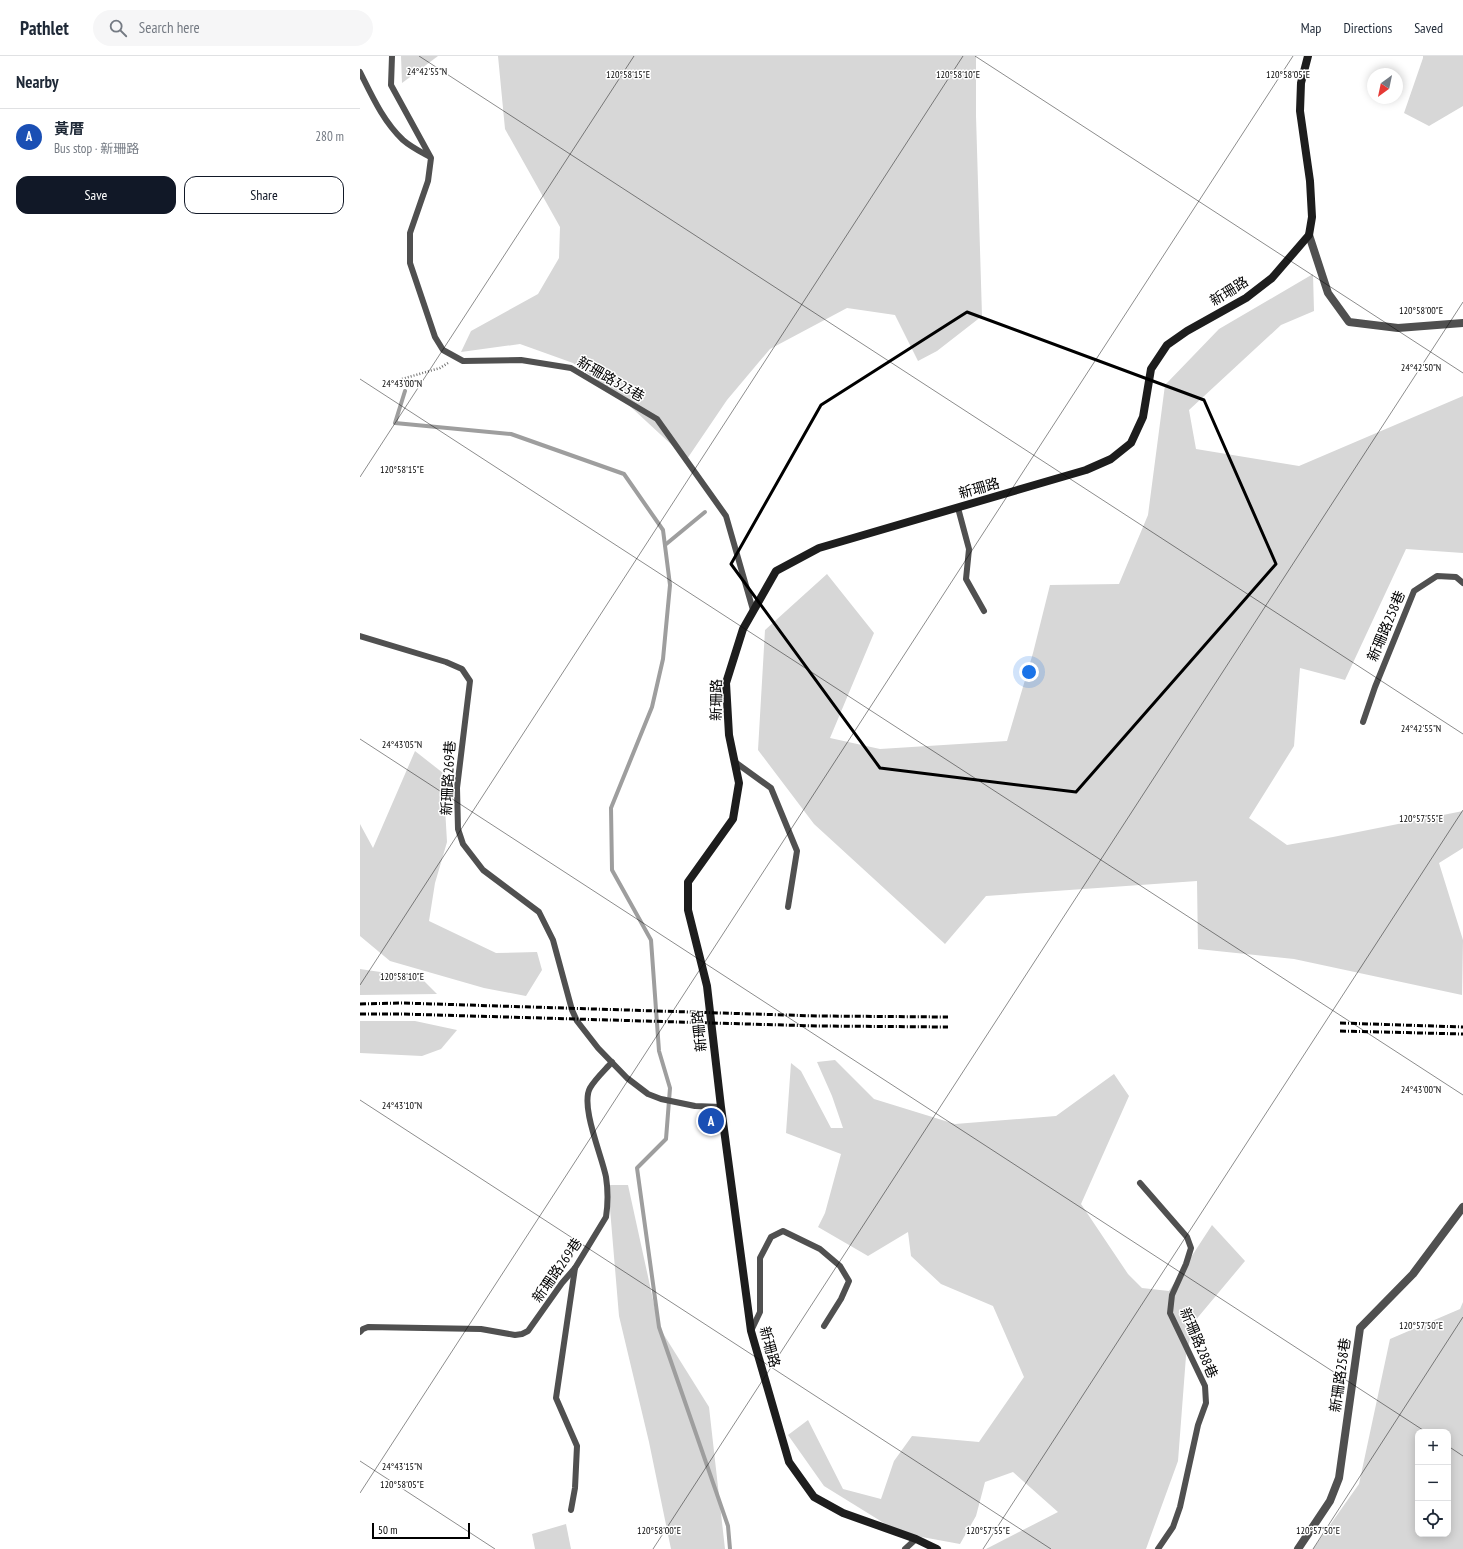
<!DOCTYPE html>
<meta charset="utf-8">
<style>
:root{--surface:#fff;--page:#f6f6f7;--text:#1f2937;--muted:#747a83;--line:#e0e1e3;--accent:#111827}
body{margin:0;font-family:"PT Sans Narrow","Noto Sans TC",sans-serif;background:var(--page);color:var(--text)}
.controls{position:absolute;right:12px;bottom:12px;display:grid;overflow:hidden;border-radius:8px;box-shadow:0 2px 10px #0003}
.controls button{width:36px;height:36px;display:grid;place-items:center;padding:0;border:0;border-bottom:1px solid var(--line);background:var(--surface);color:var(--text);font:20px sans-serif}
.compass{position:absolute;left:1007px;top:12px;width:36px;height:36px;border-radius:50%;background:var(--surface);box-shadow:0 2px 10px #0003;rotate:213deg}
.scale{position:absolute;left:12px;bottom:10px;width:98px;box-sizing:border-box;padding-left:4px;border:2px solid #000;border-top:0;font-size:11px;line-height:14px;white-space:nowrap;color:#000;-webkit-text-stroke:3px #fff;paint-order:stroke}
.you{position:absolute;left:669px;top:616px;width:14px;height:14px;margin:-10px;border:3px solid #fff;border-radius:50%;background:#1a73e8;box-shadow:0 0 0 6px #1a73e833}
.badge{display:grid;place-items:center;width:26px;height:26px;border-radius:50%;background:var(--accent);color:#fff;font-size:13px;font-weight:700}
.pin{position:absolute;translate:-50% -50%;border:2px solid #fff;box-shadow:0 1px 4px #0006}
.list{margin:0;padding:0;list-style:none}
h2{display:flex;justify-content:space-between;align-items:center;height:52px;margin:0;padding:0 16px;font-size:17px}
h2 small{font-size:13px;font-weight:400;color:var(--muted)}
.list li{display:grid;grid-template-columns:26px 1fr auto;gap:12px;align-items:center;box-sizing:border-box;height:56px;padding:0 16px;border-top:1px solid var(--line)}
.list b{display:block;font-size:15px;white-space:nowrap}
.list p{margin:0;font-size:13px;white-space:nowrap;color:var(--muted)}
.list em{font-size:13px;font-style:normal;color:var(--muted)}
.actions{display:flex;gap:8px;padding:12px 16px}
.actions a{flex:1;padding:9px 0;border:1px solid var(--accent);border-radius:12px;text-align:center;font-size:14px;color:var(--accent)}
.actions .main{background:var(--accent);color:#fff}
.icon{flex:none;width:22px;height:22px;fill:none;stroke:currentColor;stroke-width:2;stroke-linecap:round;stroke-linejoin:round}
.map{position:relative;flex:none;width:1103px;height:1493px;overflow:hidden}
header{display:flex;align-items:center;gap:24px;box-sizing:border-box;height:56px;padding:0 20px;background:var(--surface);border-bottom:1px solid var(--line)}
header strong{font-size:19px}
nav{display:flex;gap:22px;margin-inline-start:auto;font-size:14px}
.search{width:280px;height:36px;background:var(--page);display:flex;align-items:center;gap:10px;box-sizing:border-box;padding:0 14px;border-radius:22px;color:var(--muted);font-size:15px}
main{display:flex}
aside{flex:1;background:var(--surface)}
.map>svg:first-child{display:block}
.green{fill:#d7d7d7;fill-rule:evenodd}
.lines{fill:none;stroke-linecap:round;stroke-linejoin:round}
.stream{stroke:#9e9e9e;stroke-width:4}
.path{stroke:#727272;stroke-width:2.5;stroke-dasharray:1 2;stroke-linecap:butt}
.lane{stroke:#505050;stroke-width:6}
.street{stroke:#505050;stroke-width:8}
.secondary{stroke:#1d1d1d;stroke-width:8}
.rail{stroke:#000;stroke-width:3;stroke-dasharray:6 2 1 2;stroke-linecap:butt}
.marked{fill:none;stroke:#000;stroke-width:3;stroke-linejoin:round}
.ticks{fill:none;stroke:#000;stroke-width:1;stroke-opacity:0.45}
.labels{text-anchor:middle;stroke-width:3;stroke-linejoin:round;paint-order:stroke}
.street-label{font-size:14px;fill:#000;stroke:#fff}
.ticks-label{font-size:10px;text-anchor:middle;fill:#000;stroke:#fff;stroke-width:3;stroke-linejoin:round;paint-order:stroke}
</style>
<header>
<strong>Pathlet</strong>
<div class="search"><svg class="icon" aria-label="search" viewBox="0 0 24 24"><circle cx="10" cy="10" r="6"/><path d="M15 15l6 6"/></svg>Search here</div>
<nav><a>Map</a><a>Directions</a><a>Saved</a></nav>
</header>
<main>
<aside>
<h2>Nearby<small></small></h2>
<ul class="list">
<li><span class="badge" style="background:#1a4fb4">A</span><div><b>黃厝</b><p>Bus stop · 新珊路</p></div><em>280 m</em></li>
</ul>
<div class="actions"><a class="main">Save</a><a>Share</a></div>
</aside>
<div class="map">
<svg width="1103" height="1493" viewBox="0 0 1103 1493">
<rect width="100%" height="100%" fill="#fff"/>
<g class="green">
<path d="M41,0H78L42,27Z"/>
<path d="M138,0H616V60L622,260L577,295L558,305L535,259L487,252L410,293L367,344L327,403L260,341L213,307L160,288L101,296L111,275L178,238L199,202L200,171L145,73Z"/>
<path d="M1063,0H1103V50L1069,70L1044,57L1063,2Z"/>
<path d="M953,218L954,255L921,269L829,354L836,393L939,410L1103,340V497L1046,493L985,624L940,612L934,690L889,762L927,789L973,781L1103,755V792L1079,807L1103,884L1102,939L934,903L838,893L837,825L626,840L585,888L454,768L398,694L405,574L467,518L514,577L470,682L520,693L647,685L673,597L690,529L759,528L788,459L805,329L859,273Z"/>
<path d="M55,695L83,717L87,786L75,827L69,865L136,897L177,896L182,914L166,940L124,932L30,905L0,880V768L13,792Z"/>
<path d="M0,913L61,922L77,938L0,939Z"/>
<path d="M0,965H55L97,974L81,993L62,1000L0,997Z"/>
<path d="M475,1004L514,1043L595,1068L696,1060L754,1018L769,1040L721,1148L768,1218L782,1232L809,1235L852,1169L885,1205L834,1266L826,1300L818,1405L786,1493H626L698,1456L653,1416L625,1426L616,1460L600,1488L540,1477L464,1430L428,1379L448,1364L483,1433L521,1443L534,1405L552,1380L619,1386L664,1321L633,1250L581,1228L551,1200L548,1176L508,1200L458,1171L465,1157L481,1098L426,1077L431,1007L441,1015L471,1072H483L472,1040L457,1006Z"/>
<path d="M248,1129H268L299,1271L349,1351L365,1493H311L289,1386L259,1260Z"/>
<path d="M1103,1246V1493H953L999,1428L1030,1283L1100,1253ZM1058,1376H1088V1478H1058Z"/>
<path d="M206,1468L211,1493H175L172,1478Z"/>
</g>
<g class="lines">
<g class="stream">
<path d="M45,335L35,367L151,378L264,418L303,474L310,529L303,603L292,651L251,752L252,814L291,884L299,995L310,1032L306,1083L277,1112L299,1271L368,1470L370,1493"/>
<path d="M305,489L345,456"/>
</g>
<path class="path" d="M42,323L80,312L88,307"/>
<g class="lane">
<path d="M32,0L31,29L71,102L68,125L50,177V207L75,281L83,294L103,305L161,304L211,312L297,363L366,460L393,554"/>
<path d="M0,16C12,40 23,65 43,84C51,91 61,96 70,101"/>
<path d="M598,452L609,493L606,523L624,555"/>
<path d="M0,580L86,606L102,613L110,625L97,732L98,773L103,788L123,814L179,856L193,884L212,954L217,965L238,992L267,1022L288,1038L301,1043L335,1050L361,1051"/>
<path d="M1003,666L1015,631L1054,535L1077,520L1096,521L1103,527"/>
<path d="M375,706L411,732L437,795L428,851"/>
<path d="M780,1127L827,1181L831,1192L826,1208L812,1239L810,1257L845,1330L846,1347L838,1369L820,1451L813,1471L798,1493"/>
<path d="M391,1275L400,1256V1202L411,1181L423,1175L460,1193L480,1210L489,1225L481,1243L464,1270"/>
<path d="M0,1276L3,1273L8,1271L121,1273L155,1279L162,1278L168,1275L202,1227L215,1212L246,1161C248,1148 248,1134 246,1121C242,1100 220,1050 230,1032C235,1023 245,1014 252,1006"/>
<path d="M211,1454L215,1432L217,1390L196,1342L215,1212"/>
<path d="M545,1493L556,1483"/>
</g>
<g class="street">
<path d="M949,179L968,237L989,266L1038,272L1103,267"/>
<path d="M938,1493L970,1445L979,1422L1000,1272L1053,1218L1103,1151"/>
</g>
<path class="secondary" d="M577,1493L556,1483L483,1457L454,1441L429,1406L391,1275L361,1051L347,930L328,854V826L373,763L379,727L369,679L366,627L383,573L416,515L459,492L726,414L751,403L771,387L783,361L791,313L807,289L827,275L886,242L912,222L949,179L952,161L950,125L940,55L941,27L948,0"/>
<g class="rail">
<path d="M0,948L43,947L457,960L588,961"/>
<path d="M0,958H42L457,970L588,971"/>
<path d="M980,967L1103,971"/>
<path d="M980,975L1103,978"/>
</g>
</g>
<path class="marked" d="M607,256L844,344L916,508L716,736L520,712L371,508L461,349Z"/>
<path class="ticks" d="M59,0L1103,678M615,0L1103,317M0,323L1103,1039M0,421L274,0M0,683L1066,1376M0,929L603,0M0,1044L691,1493M1088,1390L1103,1400M0,1405L135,1493M0,1437L933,0M293,1493L1103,246M623,1493L1103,754M953,1493L1103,1261"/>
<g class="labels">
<g class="street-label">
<text transform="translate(869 235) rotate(-32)" y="5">新珊路</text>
<text transform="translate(251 323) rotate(30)" y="5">新珊路323巷</text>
<text transform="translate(619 432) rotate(-16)" y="5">新珊路</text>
<text transform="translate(1026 570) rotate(-67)" y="5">新珊路258巷</text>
<text transform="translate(356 644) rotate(-89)" y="5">新珊路</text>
<text transform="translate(88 722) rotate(-87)" y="5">新珊路269巷</text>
<text transform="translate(339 975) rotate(-96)" y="5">新珊路</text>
<text transform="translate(197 1214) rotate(-55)" y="5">新珊路269巷</text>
<text transform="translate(839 1287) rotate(67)" y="5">新珊路288巷</text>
<text transform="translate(410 1291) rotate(75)" y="5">新珊路</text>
<text transform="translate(980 1319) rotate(-82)" y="5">新珊路258巷</text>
</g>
</g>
<g class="ticks-label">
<text x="67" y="19">24°42'55"N</text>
<text x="268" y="22">120°58'15"E</text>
<text x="598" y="22">120°58'10"E</text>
<text x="928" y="22">120°58'05"E</text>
<text x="1061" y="258">120°58'00"E</text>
<text x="1061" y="315">24°42'50"N</text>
<text x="42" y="331">24°43'00"N</text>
<text x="42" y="417">120°58'15"E</text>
<text x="1061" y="676">24°42'55"N</text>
<text x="42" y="692">24°43'05"N</text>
<text x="1061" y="766">120°57'55"E</text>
<text x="42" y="924">120°58'10"E</text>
<text x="1061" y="1037">24°43'00"N</text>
<text x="42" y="1053">24°43'10"N</text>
<text x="1061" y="1273">120°57'50"E</text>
<text x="42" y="1414">24°43'15"N</text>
<text x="42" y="1432">120°58'05"E</text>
<text x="299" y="1478">120°58'00"E</text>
<text x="628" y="1478">120°57'55"E</text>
<text x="958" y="1478">120°57'50"E</text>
</g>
</svg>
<div class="controls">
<button>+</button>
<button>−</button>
<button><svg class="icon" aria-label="locate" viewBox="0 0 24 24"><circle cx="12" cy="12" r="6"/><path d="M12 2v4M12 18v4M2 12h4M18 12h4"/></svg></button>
</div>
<svg class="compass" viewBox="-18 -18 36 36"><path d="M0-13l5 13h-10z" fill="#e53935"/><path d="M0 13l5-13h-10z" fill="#747a83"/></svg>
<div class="scale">50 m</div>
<div class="you"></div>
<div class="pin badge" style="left:351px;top:1065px;background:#1a4fb4">A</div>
</div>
</main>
